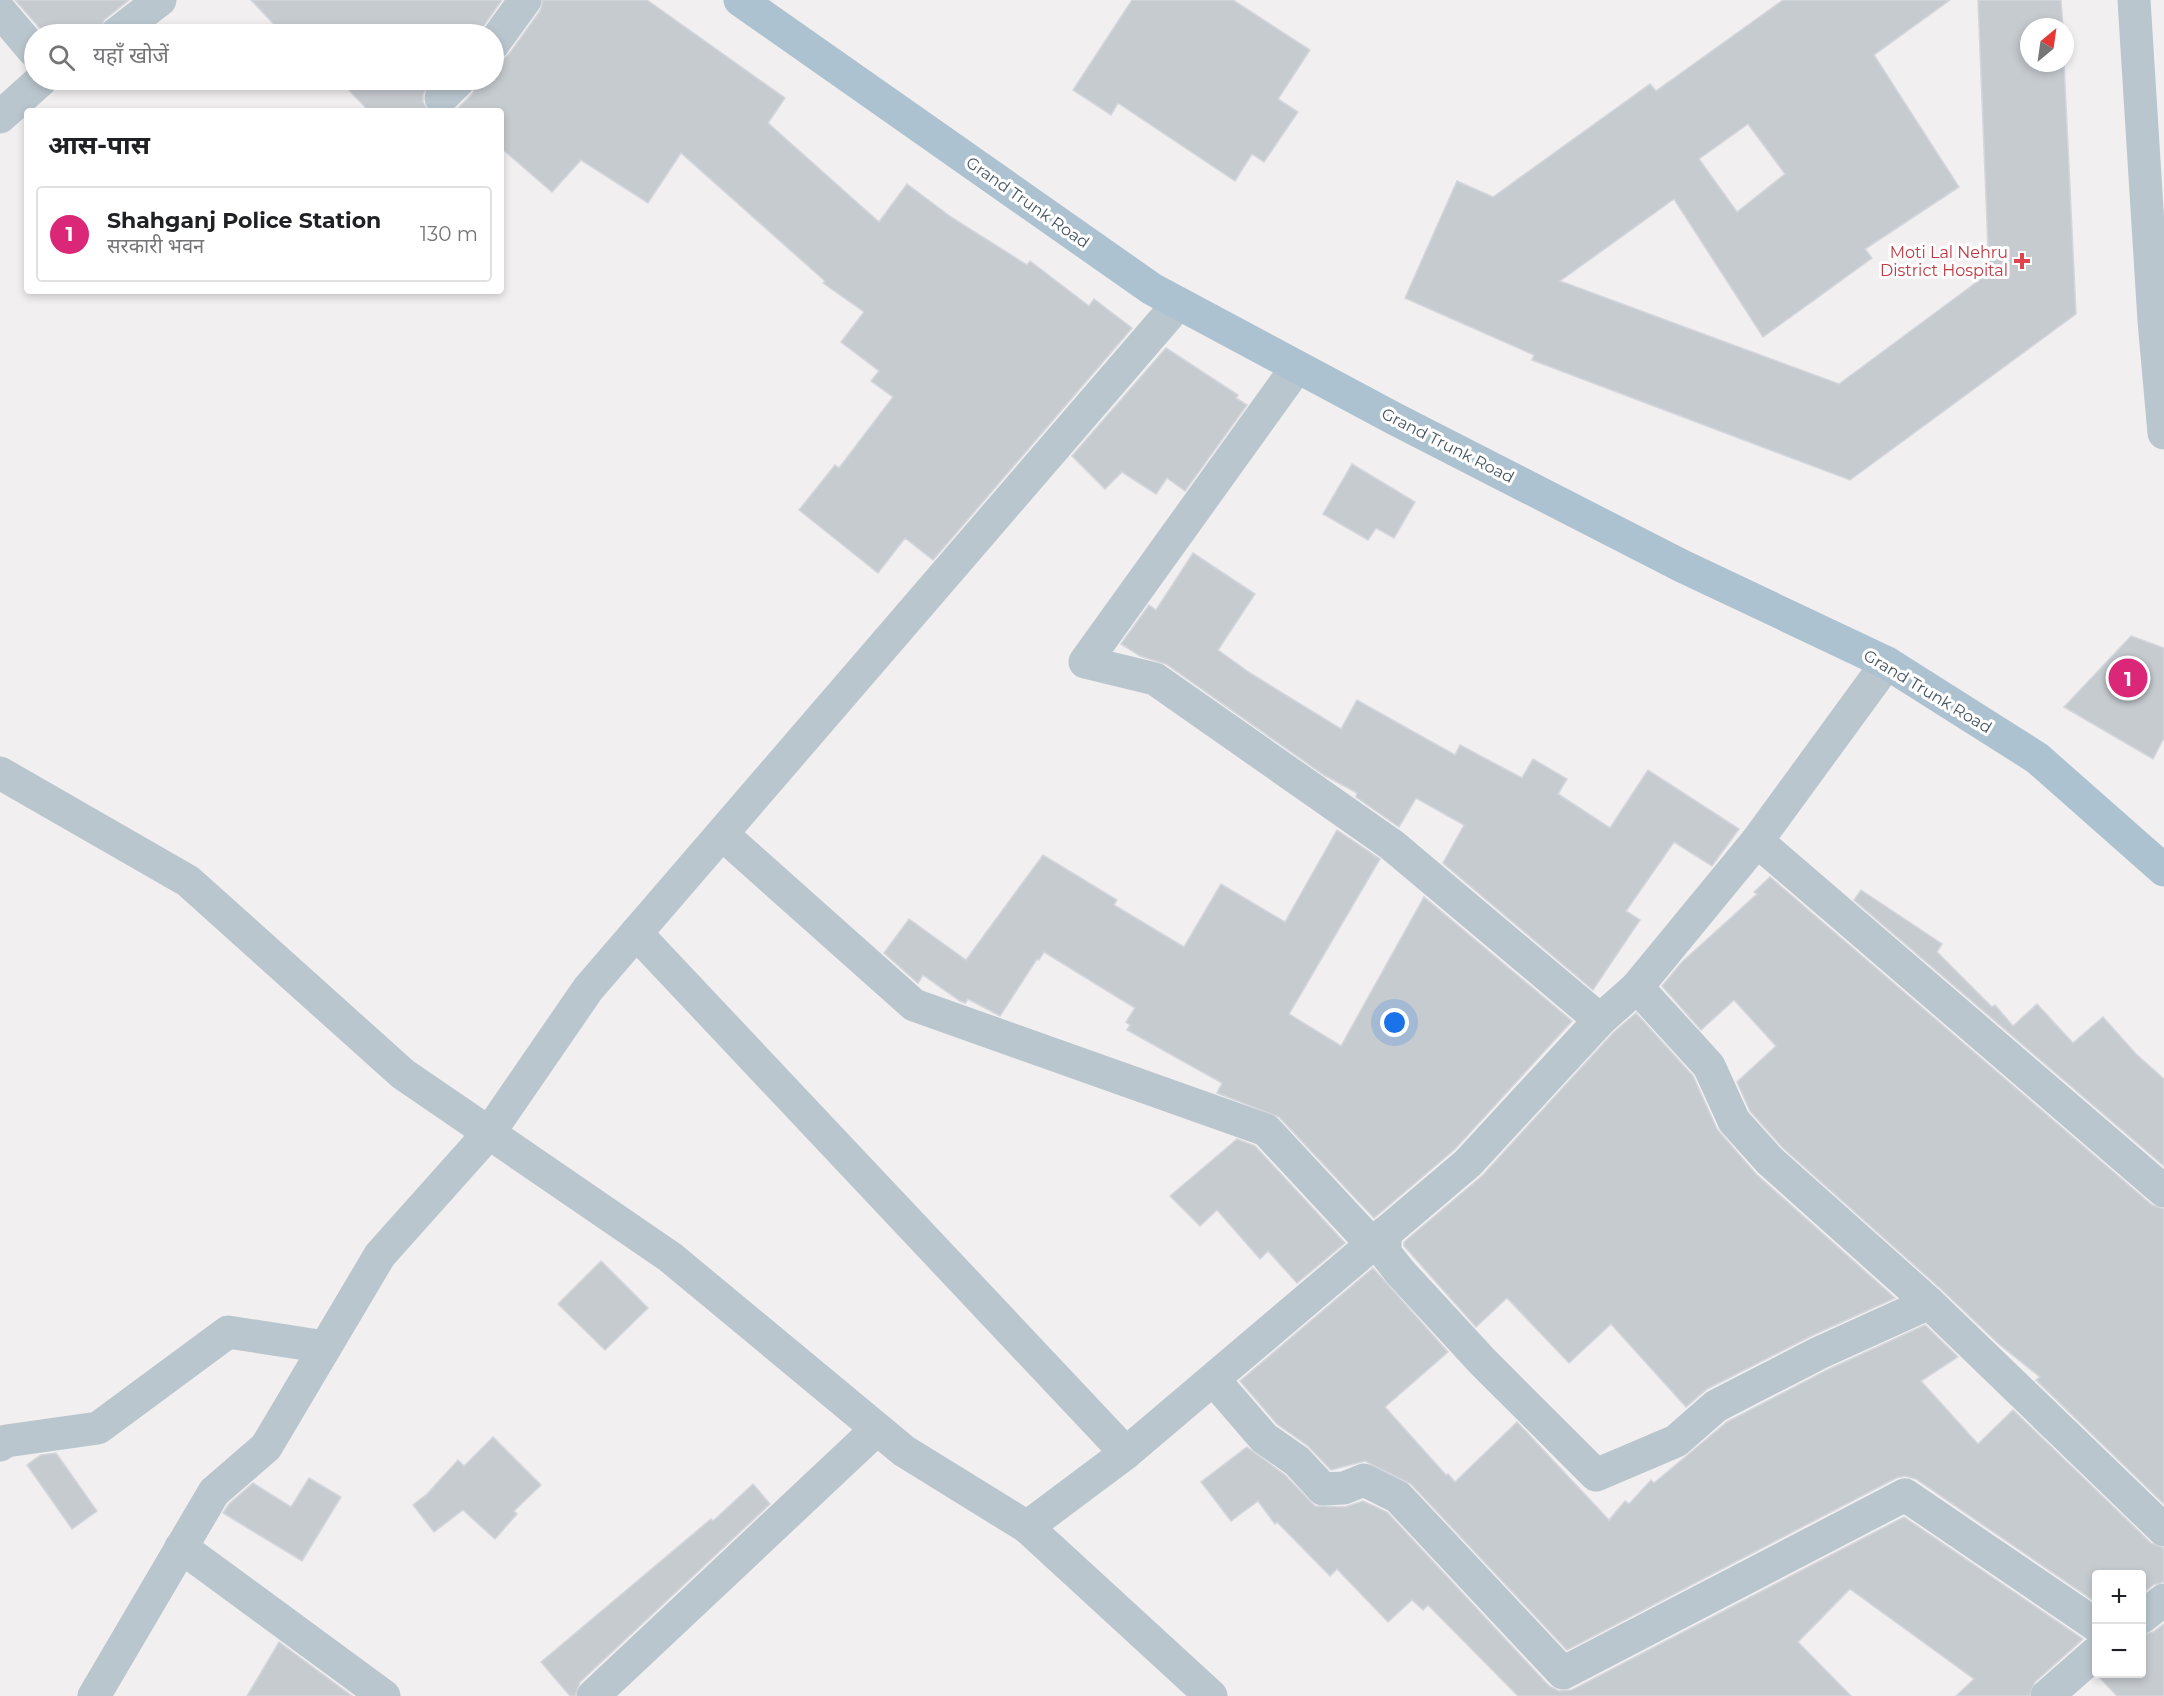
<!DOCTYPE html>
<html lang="hi">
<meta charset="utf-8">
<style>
:root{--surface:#fff;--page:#f6f6f6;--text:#202124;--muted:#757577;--line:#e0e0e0;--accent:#db2777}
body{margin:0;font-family:Montserrat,"Noto Sans Devanagari",sans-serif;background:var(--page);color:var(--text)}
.controls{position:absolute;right:18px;bottom:18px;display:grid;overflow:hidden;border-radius:6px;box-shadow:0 3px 9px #0003}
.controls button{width:54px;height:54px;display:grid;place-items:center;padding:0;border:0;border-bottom:2px solid var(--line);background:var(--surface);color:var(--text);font:30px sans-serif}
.compass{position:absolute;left:2020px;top:18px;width:54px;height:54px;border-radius:50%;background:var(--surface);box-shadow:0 3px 9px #0003;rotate:29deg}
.you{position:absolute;left:1395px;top:1023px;width:21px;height:21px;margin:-15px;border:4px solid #fff;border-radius:50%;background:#1a73e8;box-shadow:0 0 0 9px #1a73e833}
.badge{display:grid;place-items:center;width:39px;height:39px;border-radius:50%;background:var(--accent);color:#fff;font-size:20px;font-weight:700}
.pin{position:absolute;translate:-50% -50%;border:3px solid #fff;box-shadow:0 2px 6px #0006}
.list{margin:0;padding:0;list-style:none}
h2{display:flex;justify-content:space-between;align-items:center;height:78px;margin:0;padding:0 24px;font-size:26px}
h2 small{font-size:20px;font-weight:400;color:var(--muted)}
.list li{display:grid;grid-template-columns:39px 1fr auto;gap:18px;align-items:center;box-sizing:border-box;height:96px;margin:0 12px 12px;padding:0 12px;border:2px solid var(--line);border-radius:6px}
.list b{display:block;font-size:22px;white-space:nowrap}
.list p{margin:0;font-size:20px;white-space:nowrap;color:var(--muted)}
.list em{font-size:20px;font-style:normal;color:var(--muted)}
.icon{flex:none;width:33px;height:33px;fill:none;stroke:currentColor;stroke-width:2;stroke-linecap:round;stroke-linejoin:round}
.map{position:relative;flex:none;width:2164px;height:1696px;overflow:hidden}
.search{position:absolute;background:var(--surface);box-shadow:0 3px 9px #0003;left:24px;top:24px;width:480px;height:66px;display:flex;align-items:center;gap:15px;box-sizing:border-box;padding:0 21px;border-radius:33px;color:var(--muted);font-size:22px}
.panel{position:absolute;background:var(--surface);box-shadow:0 3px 9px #0003;left:24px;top:108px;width:480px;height:186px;border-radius:6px}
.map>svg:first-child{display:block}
.building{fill:#c6cbd0;stroke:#d3d6dc;stroke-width:1.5;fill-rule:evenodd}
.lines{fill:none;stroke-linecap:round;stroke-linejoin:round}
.minor{stroke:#bac6ce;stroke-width:33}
.tertiary{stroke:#bac6ce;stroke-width:33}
.primary{stroke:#adc2d0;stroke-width:33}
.health-dot{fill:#e0444e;stroke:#fff;stroke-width:2}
.labels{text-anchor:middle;stroke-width:6;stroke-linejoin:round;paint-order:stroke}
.street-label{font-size:16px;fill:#46555f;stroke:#fff}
.health-label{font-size:16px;fill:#be3a42;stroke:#fff;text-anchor:end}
</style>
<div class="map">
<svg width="2164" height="1696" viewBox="0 0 2164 1696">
<rect width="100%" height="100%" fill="#f2eff0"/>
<g class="building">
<path d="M15,0H129L104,20L98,34H45Z"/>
<path d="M251,0H502L478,34H283Z"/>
<path d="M543,0H647L785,98L768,123L879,222L907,184L951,217L1027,265L1030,261L1089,306L1094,299L1132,328L933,560L905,538L878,573L799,510L835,465L839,468L893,397L871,381L879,371L841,342L864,312L823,283L825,281L681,153L648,203L581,160L552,192L501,148V111H455L473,93L477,80H494V62L502,60L509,54L540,11Z"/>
<path d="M1132,0H1233L1310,50L1278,99L1298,112L1264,162L1252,154L1235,181L1118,103L1111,115L1073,90Z"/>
<path d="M1783,0H1950L1874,55L1959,187L1865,249L1872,258L1763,337L1674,199L1560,281L1839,384L1989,273L1978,0H2061L2063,27H2029V63H2064L2076,314L1850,480L1532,360L1534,355L1405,298L1457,181L1493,197L1650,84L1656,91ZM1748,124L1785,174L1737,212L1699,159Z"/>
<path d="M339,80H433L423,94V102L428,111H369Z"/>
<path d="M1166,348L1238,395L1236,398L1247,405L1185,491L1167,478L1156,494L1122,472L1105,489L1072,456Z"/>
<path d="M1352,464L1415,502L1394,538L1376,528L1368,540L1323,514Z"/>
<path d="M1193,553L1255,594L1218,650L1250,673L1341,729L1357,700L1455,755L1460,745L1522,778L1533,759L1567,779L1558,794L1610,828L1648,770L1739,829L1712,866L1674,842L1626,911L1640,920L1593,990L1443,863L1464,825L1416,798L1399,827L1356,797L1357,793L1324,775L1166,664L1140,656L1121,644L1149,605L1156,610Z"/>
<path d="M2131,636L2164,648V738L2153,759L2064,707Z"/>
<path d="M1337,830L1380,859L1289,1014L1341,1046L1424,897L1572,1021L1455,1149L1374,1218L1279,1117L1217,1093L1222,1083L1127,1030L1130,1025L1126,1022L1135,1008L1044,952L1039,960L1037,959L1000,1016L968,999L965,1003L960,1001L923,975L918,983L884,953L909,919L966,960L1043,855L1117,900L1114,905L1184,947L1221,884L1285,922Z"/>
<path d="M1770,877L2152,1205L2164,1209V1504L2036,1380L2040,1377L2000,1345L1941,1289L1783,1148L1750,1111L1737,1082L1776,1046L1734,1000L1701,1030L1662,986L1682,962L1757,894L1754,892Z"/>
<path d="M1861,890L1942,944L1937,952L1992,1007L1995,1005L2013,1026L2037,1004L2073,1043L2103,1017L2136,1054L2164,1079V1166L1854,900Z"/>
<path d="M1636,1013L1693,1076L1717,1129L1756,1174L1895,1298L1811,1336L1707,1389L1686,1407L1611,1324L1569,1363L1507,1298L1476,1327L1404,1246V1242L1482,1176L1613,1033Z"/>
<path d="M1237,1139L1255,1146L1345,1243L1297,1283L1268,1251L1260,1259L1217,1210L1200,1226L1170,1196Z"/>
<path d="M601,1261L648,1308L605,1350L558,1304Z"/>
<path d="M1373,1268L1448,1352L1385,1407L1446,1475L1448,1474L1455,1482L1517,1422L1609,1520L1625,1501L1629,1504L1651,1480L1654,1483L1727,1422L1827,1370L1925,1325L1958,1357L1921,1381L1978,1444L2013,1410L2151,1543L2164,1548V1582L2153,1585L2142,1594V1575H2097V1603L1916,1479L1905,1476L1896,1478L1567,1650L1411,1484L1365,1461L1331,1470L1308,1446L1277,1424L1240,1381Z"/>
<path d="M493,1437L541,1485L514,1511L517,1514L495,1539L463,1510L434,1532L413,1505L427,1494L458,1460L464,1466Z"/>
<path d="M1247,1447L1285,1475L1315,1506L1345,1507L1363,1501L1387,1512L1549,1686L1559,1691L1572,1690L1904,1517L2083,1639L2035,1682L2029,1696H1956L1974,1679L1850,1589L1798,1642L1851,1696H1518L1428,1605L1423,1610L1412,1600L1388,1622L1337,1569L1330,1576L1277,1522L1275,1524L1258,1501L1231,1521L1201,1482Z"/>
<path d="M56,1453L97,1511L72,1529L27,1465L41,1455Z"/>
<path d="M309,1478L341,1497L302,1561L223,1513L229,1504L253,1483L291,1507Z"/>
<path d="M753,1484L770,1504L580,1682L575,1696H570L541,1662L711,1519L713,1521Z"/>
<path d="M2164,1624V1696H2117L2098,1676L2101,1674H2142V1635L2153,1632Z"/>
<path d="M279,1642L352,1696H247Z"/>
</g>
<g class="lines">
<g class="minor">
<path d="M0,11L34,51"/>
<path d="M116,34L160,0"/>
<path d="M494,43L525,0"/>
<path d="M441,98L459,80"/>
<path d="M0,117L41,80"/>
<path d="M1297,367L1085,662L1155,679L1392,845L1600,1020"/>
<path d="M722,834L914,1005L1266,1130L1372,1244"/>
<path d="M1757,841L2164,1191"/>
<path d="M636,933L1126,1453"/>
<path d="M1637,987L1709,1066L1734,1121L1770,1161L1929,1303L2164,1530"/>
<path d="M1385,1233V1253L1400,1272L1482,1361L1596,1475L1676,1441L1716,1406L1819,1353L1929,1303"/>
<path d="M1214,1380L1264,1438L1297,1461L1323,1489L1344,1488L1364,1480L1398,1497L1563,1673L1905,1495L2096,1625"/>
<path d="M0,1445L6,1441L98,1428L228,1332L325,1347"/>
<path d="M1027,1527L1126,1453L1468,1163L1600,1020L1637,987L1757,841L1887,663"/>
<path d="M181,1547L384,1696"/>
<path d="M2142,1617L2164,1600"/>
<path d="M94,1696L214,1492L266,1447L380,1255L489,1133L588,989L1178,304"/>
<path d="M593,1696L877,1429"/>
<path d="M2047,1696L2096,1653"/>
</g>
<g class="tertiary">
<path d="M2134,0L2154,321L2164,433"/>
<path d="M0,773L188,881L403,1074L670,1257L904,1451L1027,1527L1211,1696"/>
</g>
<path class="primary" d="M740,0L1152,289L1395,419L1682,566L1887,663L2037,758L2164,870"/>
</g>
<path class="health-dot" d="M2019 252h6v6h6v6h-6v6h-6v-6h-6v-6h6z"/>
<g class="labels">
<g class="street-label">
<text transform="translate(1028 202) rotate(35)" y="6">Grand Trunk Road</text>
<text transform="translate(1448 445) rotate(27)" y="6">Grand Trunk Road</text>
<text transform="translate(1928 691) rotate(31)" y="6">Grand Trunk Road</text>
</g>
<g class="health-label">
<text x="2008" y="258">Moti Lal Nehru<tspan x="2008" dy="18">District Hospital</tspan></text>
</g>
</g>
</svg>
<div class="controls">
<button>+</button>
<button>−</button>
</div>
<svg class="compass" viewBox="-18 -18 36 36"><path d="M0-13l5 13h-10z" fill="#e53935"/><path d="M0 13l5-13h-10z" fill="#757577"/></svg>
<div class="you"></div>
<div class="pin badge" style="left:2128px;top:678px">1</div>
<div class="search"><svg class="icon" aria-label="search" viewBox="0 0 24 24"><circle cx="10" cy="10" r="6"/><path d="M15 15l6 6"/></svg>यहाँ खोजें</div>
<section class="panel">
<h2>आस-पास<small></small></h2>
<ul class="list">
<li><span class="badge">1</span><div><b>Shahganj Police Station</b><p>सरकारी भवन</p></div><em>130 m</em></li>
</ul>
</section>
</div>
